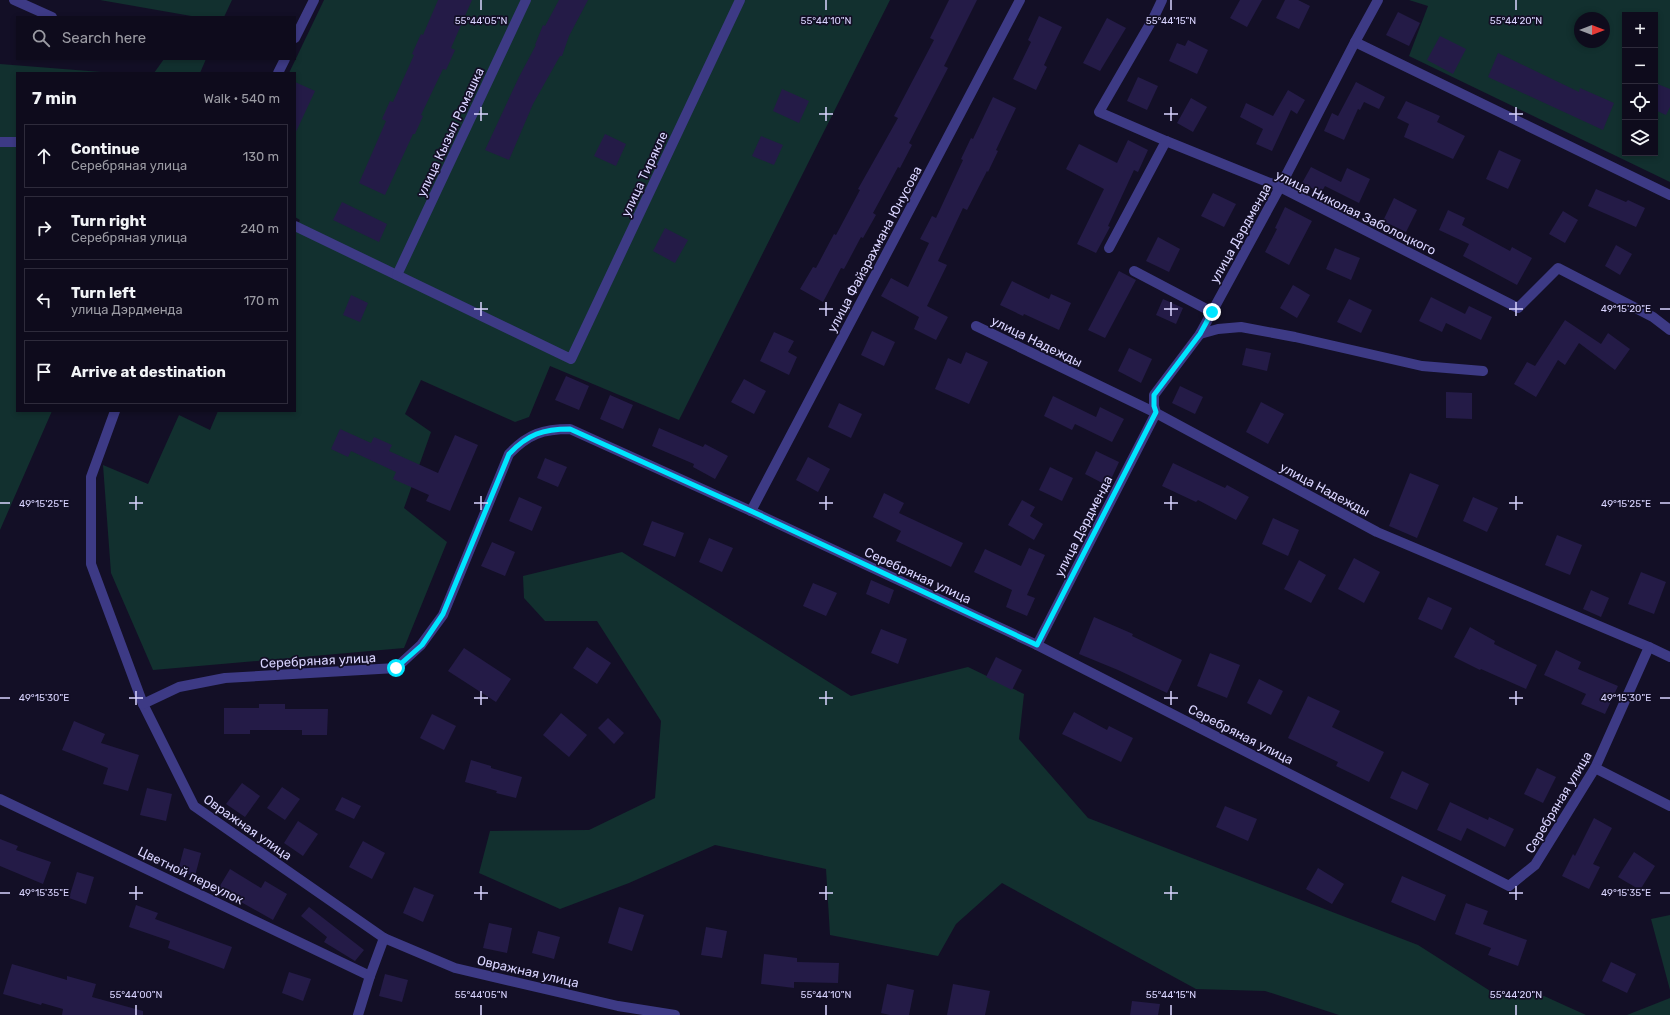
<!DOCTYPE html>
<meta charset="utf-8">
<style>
:root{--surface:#0e0b1c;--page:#1c1929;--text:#f1f3f6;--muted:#9b9ba3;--line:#2e2b3b}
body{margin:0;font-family:Rubik,sans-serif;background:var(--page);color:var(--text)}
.controls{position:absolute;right:12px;top:12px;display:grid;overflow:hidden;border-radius:0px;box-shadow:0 2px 6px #0003}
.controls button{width:36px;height:36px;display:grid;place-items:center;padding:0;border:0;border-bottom:1px solid var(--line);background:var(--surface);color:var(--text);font:20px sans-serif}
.compass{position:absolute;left:1574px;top:12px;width:36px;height:36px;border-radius:50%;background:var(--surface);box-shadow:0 2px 6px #0003;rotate:90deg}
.stop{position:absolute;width:12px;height:12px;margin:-9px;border:3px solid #00e5ff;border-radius:50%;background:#fff}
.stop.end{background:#00e5ff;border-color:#fff;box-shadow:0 1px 4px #0008}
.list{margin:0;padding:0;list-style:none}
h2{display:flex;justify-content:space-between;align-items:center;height:52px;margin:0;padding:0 16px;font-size:17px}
h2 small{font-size:13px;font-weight:400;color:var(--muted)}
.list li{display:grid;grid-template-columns:26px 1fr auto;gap:12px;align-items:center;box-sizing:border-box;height:64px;margin:0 8px 8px;padding:0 8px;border:1px solid var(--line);border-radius:0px}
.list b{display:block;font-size:15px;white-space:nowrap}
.list p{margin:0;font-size:13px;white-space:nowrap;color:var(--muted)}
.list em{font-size:13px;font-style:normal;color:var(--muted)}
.icon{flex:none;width:22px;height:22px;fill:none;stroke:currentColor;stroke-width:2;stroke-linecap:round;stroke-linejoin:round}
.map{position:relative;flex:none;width:1670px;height:1015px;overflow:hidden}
.search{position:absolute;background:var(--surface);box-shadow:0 2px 6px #0003;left:16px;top:16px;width:280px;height:44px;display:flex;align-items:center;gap:10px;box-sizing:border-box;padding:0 14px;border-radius:0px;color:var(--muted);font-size:15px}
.panel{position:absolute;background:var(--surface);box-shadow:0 2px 6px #0003;left:16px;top:72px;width:280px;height:340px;border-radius:0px}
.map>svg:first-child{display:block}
.green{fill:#12302f;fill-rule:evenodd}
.building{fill:#241b47}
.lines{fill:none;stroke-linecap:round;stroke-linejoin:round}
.minor{stroke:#3d3a85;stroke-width:10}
.route{stroke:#00e5ff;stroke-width:5}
.ticks{fill:none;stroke:#d9d4ff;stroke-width:1.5}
.labels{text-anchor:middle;stroke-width:3.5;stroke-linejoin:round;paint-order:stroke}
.street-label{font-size:13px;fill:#d9d4ff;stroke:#130f26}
.ticks-label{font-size:10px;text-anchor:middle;fill:#d9d4ff;stroke:#130f26;stroke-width:3.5;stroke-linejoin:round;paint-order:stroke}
</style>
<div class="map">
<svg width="1670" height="1015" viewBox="0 0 1670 1015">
<rect width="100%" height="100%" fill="#130f26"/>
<g class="green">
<path d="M100,0H232L224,17H197Z"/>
<path d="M324,0H890L679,420L550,366L529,417L515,422L421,380L405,414L431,432L404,508L447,542L404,648L153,670L111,573L103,465L148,484L179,415L210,430L218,411H295V231L300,220L295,217V73H289Z"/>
<path d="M1409,0H1670V182L1409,56L1428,6ZM1625,15H1655V153H1625ZM1580,18H1604V42H1580Z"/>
<path d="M164,59H206L200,73H154Z"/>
<path d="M0,64L114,73H17V411H52L0,530Z"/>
<path d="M622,552L851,696L968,667L1024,694L1019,739L1088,818L1418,945L1495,994L1544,996L1586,1015H1339L1265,991L1196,989L1002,883L956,924L938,956L830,935L826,869L715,845L629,883L560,909L479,873L490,831L589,830L655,798L661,721L597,621H545L524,598L523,576Z"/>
<path d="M1670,915V990L1651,919Z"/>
<path d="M1670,998V1015H1627Z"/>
</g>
<g class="building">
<path d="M438,0H472L451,48L455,50L446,70L443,69L421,115L423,116L415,134H413L385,195L359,183L386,121L382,119L390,101L393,102L414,55L412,54L421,34L423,35Z"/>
<path d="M559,0H588L569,36L562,56H560L533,104L509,160L485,150L519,77L536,45H535L543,25L545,26Z"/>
<path d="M949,0H977L944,66L948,68L909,143L912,145L900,168L898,167L873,213L876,215L863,238L861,237L844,269L841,268L823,302L800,289L813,267L816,268L834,234L836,235L860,190L858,189L898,118L894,116L934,40L930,38Z"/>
<path d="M1240,0H1262L1247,27L1230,18Z"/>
<path d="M1285,0H1298L1310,6L1299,29L1276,18Z"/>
<path d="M1398,12L1420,23L1409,46L1386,35Z"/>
<path d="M1039,16L1062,27L1044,65L1047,67L1036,90L1013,79L1031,42L1028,40Z"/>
<path d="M1107,18L1126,28L1100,71L1083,63Z"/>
<path d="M1440,36L1466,49L1453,74L1427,60Z"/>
<path d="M1188,40L1208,50L1197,74L1169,61L1177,43L1185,46Z"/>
<path d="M1498,53L1579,92L1580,88L1614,103L1603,130L1488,77Z"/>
<path d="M1138,77L1158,86L1147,110L1127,101Z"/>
<path d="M295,82L315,91L295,134Z"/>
<path d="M1356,82L1385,97L1379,109L1364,102L1360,110L1358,109L1344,140L1324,131L1332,113L1338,116Z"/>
<path d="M1655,83L1670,89V107L1666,115L1655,110Z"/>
<path d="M782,89L809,101L799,123L773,111Z"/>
<path d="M1288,90L1305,100L1297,114L1291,110L1272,151L1256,144L1263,129L1240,117L1246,103L1273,116Z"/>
<path d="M993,97L1016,108L996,150L998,151L988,172L987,171L967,210L963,208L938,261L947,265L927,306L948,317L936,340L914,329L919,317L881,296L891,278L908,287L929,243L920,239L932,216L936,218L963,160L961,159L971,138L973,139Z"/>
<path d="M1191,98L1207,107L1193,132L1177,123Z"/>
<path d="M1406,101L1440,116L1437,122L1465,136L1453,159L1404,137L1409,124L1397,118Z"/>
<path d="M605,134L626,144L616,166L594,156Z"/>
<path d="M761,136L783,145L774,165L752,156Z"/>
<path d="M1128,140L1148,150L1138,172L1134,170L1108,226L1110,227L1096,253L1077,244L1104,189L1066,169L1079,144L1117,163Z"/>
<path d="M1499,150L1521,160L1508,189L1486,179Z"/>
<path d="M1311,167L1341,182L1347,168L1370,179L1359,203L1325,186L1321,193L1302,183Z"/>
<path d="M1596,189L1626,202L1628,200L1645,208L1636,227L1588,206Z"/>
<path d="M1213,193L1236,204L1224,227L1201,216Z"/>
<path d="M1394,198L1417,210L1406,232L1383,221Z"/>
<path d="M342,202L387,224L379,242L333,220Z"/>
<path d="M1285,207L1312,221L1289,265L1265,252L1277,229L1275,228Z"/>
<path d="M1448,210L1465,218L1462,225L1510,251L1512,247L1532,258L1517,285L1463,256L1469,244L1439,230Z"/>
<path d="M1563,211L1578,220L1565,243L1549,234Z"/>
<path d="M665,228L688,240L675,263L653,251Z"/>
<path d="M1158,237L1180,249L1169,272L1146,261Z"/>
<path d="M1616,245L1632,254L1620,275L1605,266Z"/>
<path d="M1335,248L1360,258L1351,280L1326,269Z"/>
<path d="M1119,271L1136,280L1105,338L1088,330Z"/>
<path d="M1012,281L1049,299L1051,294L1071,303L1059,330L1024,314L1023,316L1000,305Z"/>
<path d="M1293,285L1310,295L1297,318L1280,308Z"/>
<path d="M351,295L368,303L360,322L343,315Z"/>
<path d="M1431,297L1465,314L1469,306L1492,317L1481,340L1446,323L1442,332L1419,321Z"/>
<path d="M1163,299L1183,308L1176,324L1156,315Z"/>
<path d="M1349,299L1372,310L1361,333L1337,322Z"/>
<path d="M1565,320L1601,344L1608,333L1630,349L1615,370L1579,343L1565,365L1558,360L1536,397L1514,384L1527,362L1535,366Z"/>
<path d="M872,331L895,342L884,366L861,355Z"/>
<path d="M774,332L794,341L788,352L797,357L789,375L760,361Z"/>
<path d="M1129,348L1152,359L1141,383L1118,371Z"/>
<path d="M1246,348L1271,353L1267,371L1242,365Z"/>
<path d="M966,352L988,362L969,404L935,389L948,358L961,364Z"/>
<path d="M566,376L589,386L579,410L555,400Z"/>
<path d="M744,379L766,391L754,414L731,402Z"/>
<path d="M1180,386L1203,397L1195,414L1172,403Z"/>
<path d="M1446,392L1472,393V419L1446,418Z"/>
<path d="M610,395L633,405L623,429L600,419Z"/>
<path d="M1053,396L1096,417L1100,407L1124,419L1112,442L1075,424L1072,430L1044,416Z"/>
<path d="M1261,402L1284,414L1268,444L1246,432Z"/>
<path d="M839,403L862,414L851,438L828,427Z"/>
<path d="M659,428L703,447L705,444L728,456L715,479L693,467L694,464L652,446Z"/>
<path d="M340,429L371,443L374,437L392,445L389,451L438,473L455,435L478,445L450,511L426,501L429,495L393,479L396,472L351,451L348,457L331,449Z"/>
<path d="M1096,451L1119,462L1108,486L1085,474Z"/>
<path d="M808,457L830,469L818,492L796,480Z"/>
<path d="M545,458L567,467L558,487L537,478Z"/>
<path d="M1173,463L1225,488L1227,485L1249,497L1236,520L1198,500L1196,502L1162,486Z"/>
<path d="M1050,467L1073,478L1062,501L1039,490Z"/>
<path d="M1410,473L1439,485L1417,538L1389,526Z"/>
<path d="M884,493L904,503L899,513L963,543L951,567L896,541L901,531L873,517Z"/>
<path d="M519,497L542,507L532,531L509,521Z"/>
<path d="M1473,497L1498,508L1487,532L1463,521Z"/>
<path d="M1022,500L1035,507L1030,516L1043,524L1034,540L1008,525Z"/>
<path d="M1273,518L1299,530L1288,556L1262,544Z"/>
<path d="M652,521L684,533L675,557L643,545Z"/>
<path d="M1557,535L1582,545L1570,575L1545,565Z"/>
<path d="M709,538L733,548L722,572L699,562Z"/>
<path d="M492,542L515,552L505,576L481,566Z"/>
<path d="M1029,548L1045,555L1027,595L1035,598L1027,616L1006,607L1012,590L974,572L985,549L1021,566Z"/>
<path d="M1354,558L1380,572L1364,603L1338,589Z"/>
<path d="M1299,560L1326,575L1311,603L1284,589Z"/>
<path d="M1641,572L1666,582L1654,614L1628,604Z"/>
<path d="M871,580L894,590L889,604L866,594Z"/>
<path d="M813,583L837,593L826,616L803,606Z"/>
<path d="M1591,590L1609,598L1601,617L1583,609Z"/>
<path d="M1428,597L1452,608L1442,630L1418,619Z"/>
<path d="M1094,617L1133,634L1132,636L1182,660L1167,693L1118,670L1079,654Z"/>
<path d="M1470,627L1495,641L1494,644L1537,665L1526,689L1481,669L1480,670L1454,657Z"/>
<path d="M881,629L907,639L898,664L871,653Z"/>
<path d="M587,647L611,663L597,684L573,668Z"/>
<path d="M464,648L511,679L496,702L448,671Z"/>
<path d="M1556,650L1581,662L1578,669L1618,686L1605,714L1581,704L1586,694L1544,675Z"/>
<path d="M1210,653L1240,665L1227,698L1197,686Z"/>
<path d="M996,657L1022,670L1012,690L986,677Z"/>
<path d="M1259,679L1283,691L1271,715L1247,703Z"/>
<path d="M1308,696L1340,711L1332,727L1384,752L1369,782L1336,766L1338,762L1288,738Z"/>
<path d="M259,704H285V709H328L327,735H302V730H250V734H224V708H259Z"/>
<path d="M1074,712L1107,730L1109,726L1133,738L1121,762L1062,734Z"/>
<path d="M561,713L587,735L569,757L543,735Z"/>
<path d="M432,714L456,726L444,750L420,738Z"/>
<path d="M608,718L624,733L614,744L598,728Z"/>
<path d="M74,721L105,734L101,743L139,755L128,791L103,784L108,768L62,750Z"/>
<path d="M471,760L491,766V768L522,777L516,798L496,793L497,791L465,782Z"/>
<path d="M1537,768L1556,777L1543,803L1524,794Z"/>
<path d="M1402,771L1429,784L1417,810L1390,798Z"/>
<path d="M242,783L260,796L245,817L226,804Z"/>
<path d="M282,787L300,799L285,820L267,808Z"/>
<path d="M147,788L172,794L166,821L140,815Z"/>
<path d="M342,797L361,806L354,819L335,810Z"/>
<path d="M1450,802L1488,820L1489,817L1514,829L1505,847L1467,828L1461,841L1437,830Z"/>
<path d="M1225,806L1257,819L1248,841L1216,827Z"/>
<path d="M1594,818L1612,828L1593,864L1600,867L1589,889L1562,876L1573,854L1575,856Z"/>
<path d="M298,821L318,834L303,856L284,843Z"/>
<path d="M0,839L18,846L16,850L51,862L43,884L0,866Z"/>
<path d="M363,841L385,853L372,879L349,867Z"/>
<path d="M184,848L201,853L195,876L178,871Z"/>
<path d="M1634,852L1655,866L1640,890L1618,877Z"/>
<path d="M1318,868L1344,884L1332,904L1306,889Z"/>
<path d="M230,869L261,888L265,881L287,894L273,920L218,889Z"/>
<path d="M77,872L94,877L86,904L69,898Z"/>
<path d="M1402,876L1446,895L1435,921L1391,902Z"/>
<path d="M414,887L434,895L423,922L403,913Z"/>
<path d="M1466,903L1488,911L1483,924L1527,940L1518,966L1488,955L1491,948L1455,934Z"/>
<path d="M136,905L158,913L155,919L232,947L224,969L168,948L170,941L129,927Z"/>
<path d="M309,907L364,950L355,961L324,942L327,937L301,916Z"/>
<path d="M619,907L644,915L632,951L608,943Z"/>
<path d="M489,923L512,928L507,953L483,948Z"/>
<path d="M706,927L727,931L722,958L701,955Z"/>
<path d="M538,931L560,937L554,959L532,953Z"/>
<path d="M764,954L797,958V962L839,963L838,983L794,982V988L761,984Z"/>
<path d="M1611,962L1636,974L1627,993L1602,981Z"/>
<path d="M12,964L67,980V976L96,984L92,997L143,1011V1015H62L63,1009L42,1003L41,1005L3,994Z"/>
<path d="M289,972L311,979L303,1001L282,993Z"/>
<path d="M385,974L408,980L402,1002L379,996Z"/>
<path d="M887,984L914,990L909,1015H890L881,1013Z"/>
<path d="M953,984L990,991L985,1015H947Z"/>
<path d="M1132,1001L1160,1004L1158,1015H1130Z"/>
</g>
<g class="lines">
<g class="minor">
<path d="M14,0L52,17"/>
<path d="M1162,0L1154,17L1099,112L1166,141L1280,187L1518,308L1558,268L1653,317L1670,330"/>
<path d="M295,38L314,0"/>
<path d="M1355,42L1670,195"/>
<path d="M278,73L285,59"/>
<path d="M0,142H17"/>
<path d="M295,226L571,359L740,0"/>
<path d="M1109,248L1166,141"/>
<path d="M1134,271L1212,312"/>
<path d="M397,275L526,0"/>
<path d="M976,326L1156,413L1377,532L1649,647L1670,657"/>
<path d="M1200,334L1218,329L1241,327L1295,337L1422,366L1483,371"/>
<path d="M115,411L91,477V564L143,704L194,806L384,938L455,968L618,1006L675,1015"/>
<path d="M751,511L1020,0"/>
<path d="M1037,645L1156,413L1154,406V395L1200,334L1280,187L1355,42L1378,0"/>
<path d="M143,704L179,687L225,678L396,668L421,645L443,615L509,454C528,434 543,429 570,429L751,511L1037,645L1509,886L1535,865L1595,768L1649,647"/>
<path d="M1595,768L1670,806"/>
<path d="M0,799L370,976"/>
<path d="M358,1015L370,976L384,938"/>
</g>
</g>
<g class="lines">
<path class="route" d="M396,668L422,645L443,614L509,454C528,434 543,429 570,429L751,511L1037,645L1156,412L1154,406V395L1200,334L1212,312"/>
</g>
<path class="ticks" d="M481,0V10M826,0V10M1171,0V10M1516,0V10M481,107V121M826,107V121M1171,107V121M1516,107V121M474,114H488M819,114H833M1164,114H1178M1509,114H1523M481,302V316M826,302V316M1171,302V316M1516,302V316M474,309H488M819,309H833M1164,309H1178M1509,309H1523M1660,309H1670M136,496V510M481,496V510M826,496V510M1171,496V510M1516,496V510M0,503H10M129,503H143M474,503H488M819,503H833M1164,503H1178M1509,503H1523M1660,503H1670M136,691V705M481,691V705M826,691V705M1171,691V705M1516,691V705M0,698H10M129,698H143M474,698H488M819,698H833M1164,698H1178M1509,698H1523M1660,698H1670M136,886V900M481,886V900M826,886V900M1171,886V900M1516,886V900M0,893H10M129,893H143M474,893H488M819,893H833M1164,893H1178M1509,893H1523M1660,893H1670M136,1005V1015M481,1005V1015M826,1005V1015M1171,1005V1015M1516,1005V1015"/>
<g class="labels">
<g class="street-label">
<text transform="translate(450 132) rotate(-65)" y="5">улица Кызыл Ромашка</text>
<text transform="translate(644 174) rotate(-65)" y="5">улица Тирякле</text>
<text transform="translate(1356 212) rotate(26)" y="5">улица Николая Заболоцкого</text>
<text transform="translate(1240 233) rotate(-61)" y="5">улица Дэрдменда</text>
<text transform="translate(874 249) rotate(-62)" y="5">улица Файзрахмана Юнусова</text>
<text transform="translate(1037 341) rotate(26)" y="5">улица Надежды</text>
<text transform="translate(1325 489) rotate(28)" y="5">улица Надежды</text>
<text transform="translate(1083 526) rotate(-63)" y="5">улица Дэрдменда</text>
<text transform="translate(918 575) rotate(25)" y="5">Серебряная улица</text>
<text transform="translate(318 660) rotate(-3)" y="5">Серебряная улица</text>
<text transform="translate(1241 734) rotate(27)" y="5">Серебряная улица</text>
<text transform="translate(1558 802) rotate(-59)" y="5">Серебряная улица</text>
<text transform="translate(248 827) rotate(35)" y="5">Овражная улица</text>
<text transform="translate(191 875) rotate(26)" y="5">Цветной переулок</text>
<text transform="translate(528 971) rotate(13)" y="5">Овражная улица</text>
</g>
</g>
<g class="ticks-label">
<text x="481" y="24">55°44'05"N</text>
<text x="826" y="24">55°44'10"N</text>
<text x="1171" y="24">55°44'15"N</text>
<text x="1516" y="24">55°44'20"N</text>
<text x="1626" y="312">49°15'20"E</text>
<text x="1626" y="507">49°15'25"E</text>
<text x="44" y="507">49°15'25"E</text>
<text x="1626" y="701">49°15'30"E</text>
<text x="44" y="701">49°15'30"E</text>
<text x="1626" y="896">49°15'35"E</text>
<text x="44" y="896">49°15'35"E</text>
<text x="136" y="998">55°44'00"N</text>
<text x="481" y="998">55°44'05"N</text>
<text x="826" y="998">55°44'10"N</text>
<text x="1171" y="998">55°44'15"N</text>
<text x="1516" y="998">55°44'20"N</text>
</g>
</svg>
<div class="controls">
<button>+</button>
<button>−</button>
<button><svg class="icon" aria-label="locate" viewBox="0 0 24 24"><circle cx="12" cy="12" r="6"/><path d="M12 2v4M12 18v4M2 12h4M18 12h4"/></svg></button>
<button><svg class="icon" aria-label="layers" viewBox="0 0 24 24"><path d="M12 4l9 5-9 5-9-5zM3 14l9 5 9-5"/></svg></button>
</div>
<svg class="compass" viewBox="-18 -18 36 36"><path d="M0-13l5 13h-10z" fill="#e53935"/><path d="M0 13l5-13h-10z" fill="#9b9ba3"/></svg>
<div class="stop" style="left:396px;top:668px"></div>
<div class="stop end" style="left:1212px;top:312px"></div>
<div class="search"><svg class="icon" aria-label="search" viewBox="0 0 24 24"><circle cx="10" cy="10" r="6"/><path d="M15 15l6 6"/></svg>Search here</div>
<section class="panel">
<h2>7 min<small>Walk · 540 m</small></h2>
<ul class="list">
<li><svg class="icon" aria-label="ahead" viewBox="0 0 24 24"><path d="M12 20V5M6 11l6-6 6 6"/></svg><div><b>Continue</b><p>Серебряная улица</p></div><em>130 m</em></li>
<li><svg class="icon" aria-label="right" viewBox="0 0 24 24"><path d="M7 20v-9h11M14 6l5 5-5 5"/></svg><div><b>Turn right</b><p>Серебряная улица</p></div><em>240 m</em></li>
<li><svg class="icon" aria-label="left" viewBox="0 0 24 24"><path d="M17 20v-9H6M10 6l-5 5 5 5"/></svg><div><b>Turn left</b><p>улица Дэрдменда</p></div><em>170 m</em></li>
<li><svg class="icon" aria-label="arrive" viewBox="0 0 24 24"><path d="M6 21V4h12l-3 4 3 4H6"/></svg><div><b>Arrive at destination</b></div></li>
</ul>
</section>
</div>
